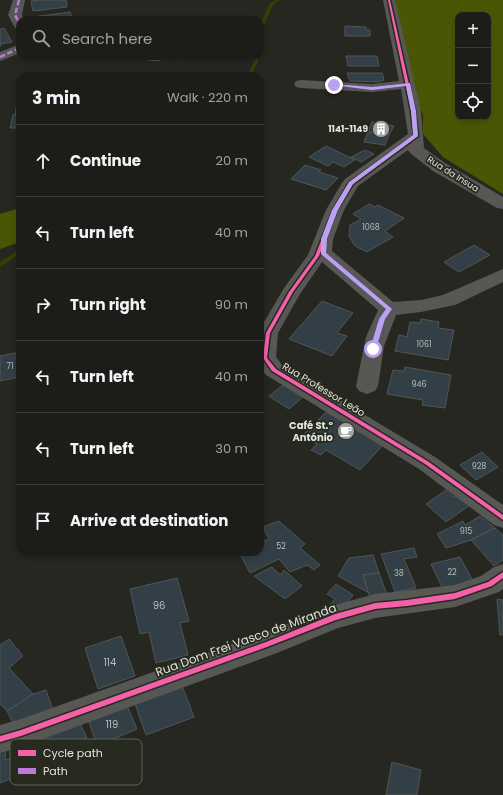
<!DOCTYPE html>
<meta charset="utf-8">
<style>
:root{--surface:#1c1d19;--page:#292a26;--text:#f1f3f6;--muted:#a0a2a2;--line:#3a3b38}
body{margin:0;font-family:Poppins,sans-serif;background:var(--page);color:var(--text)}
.controls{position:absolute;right:12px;top:12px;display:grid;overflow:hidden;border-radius:8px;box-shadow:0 2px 6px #0003}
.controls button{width:36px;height:36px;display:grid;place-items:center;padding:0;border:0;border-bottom:1px solid var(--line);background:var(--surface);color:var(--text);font:20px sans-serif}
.stop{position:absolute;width:12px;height:12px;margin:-9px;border:3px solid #bca0f2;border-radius:50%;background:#fff}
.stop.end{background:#bca0f2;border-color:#fff;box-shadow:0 1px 4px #0008}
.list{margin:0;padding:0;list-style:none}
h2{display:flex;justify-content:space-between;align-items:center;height:52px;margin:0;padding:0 16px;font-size:17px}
h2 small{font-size:13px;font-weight:400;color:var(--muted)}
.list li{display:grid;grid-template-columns:26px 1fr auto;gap:12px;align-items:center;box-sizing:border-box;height:72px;padding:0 16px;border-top:1px solid var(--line)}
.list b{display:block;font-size:15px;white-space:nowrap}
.list em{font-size:13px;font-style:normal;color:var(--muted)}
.icon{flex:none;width:22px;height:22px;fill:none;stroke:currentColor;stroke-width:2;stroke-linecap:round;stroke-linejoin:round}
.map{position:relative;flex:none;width:503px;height:795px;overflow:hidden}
.search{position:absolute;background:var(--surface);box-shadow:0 2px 6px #0003;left:16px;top:16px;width:248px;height:44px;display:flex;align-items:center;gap:10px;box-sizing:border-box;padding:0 14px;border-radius:12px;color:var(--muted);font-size:15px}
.panel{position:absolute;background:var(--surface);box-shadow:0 2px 6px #0003;left:16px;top:72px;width:248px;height:484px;border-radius:12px}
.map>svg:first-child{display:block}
.forest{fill:#4b5605;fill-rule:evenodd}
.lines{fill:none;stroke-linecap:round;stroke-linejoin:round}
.stream{fill:#363f03;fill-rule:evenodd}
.building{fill:#333f46;stroke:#515554}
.minor{fill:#575755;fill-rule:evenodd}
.quiet{stroke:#bd7bd9;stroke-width:2.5;stroke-dasharray:5.5 2.5;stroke-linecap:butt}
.cycleway-casing{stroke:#272a1e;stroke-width:3}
.cycleway{fill:#f560ab;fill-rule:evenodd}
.route{fill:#bca0f2}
.labels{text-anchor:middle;stroke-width:3.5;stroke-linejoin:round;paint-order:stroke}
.number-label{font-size:8px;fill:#b7bcb7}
.far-poi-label{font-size:9px;font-weight:bold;fill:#e3e5dd;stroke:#272a1e;text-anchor:end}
.far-street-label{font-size:9px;fill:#e3e5dd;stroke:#272a1e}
.street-label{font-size:10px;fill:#e3e5dd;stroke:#272a1e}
.poi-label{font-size:10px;font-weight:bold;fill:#e3e5dd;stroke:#272a1e;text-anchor:end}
.near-number-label{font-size:10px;fill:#b7bcb7}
.near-street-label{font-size:12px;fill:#e3e5dd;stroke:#272a1e}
.key{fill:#272a1e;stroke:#5f6257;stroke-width:1}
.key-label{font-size:11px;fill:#e3e5dd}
</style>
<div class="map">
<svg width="503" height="795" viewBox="0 0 503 795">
<rect width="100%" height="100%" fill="#262721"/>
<g class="forest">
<path d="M389,0H503V194L443,157L423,134V115L405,73ZM458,15H488V117H458Z"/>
<path d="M20,208V242L0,249V214Z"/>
</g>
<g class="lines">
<g class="stream">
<path d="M275,0H280L273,5L262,30L260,31V25L269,4Z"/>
<path d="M254,56H258V62L251,76H247L254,62Z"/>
<path d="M20,249V254L0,267V262Z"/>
</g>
</g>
<g class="building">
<path d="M40,0H66L67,7L33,11L31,1Z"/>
<path d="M70,12L73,20H34L33,17Z"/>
<path d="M345,26L366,27V30H370V36H345Z"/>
<path d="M4,28L12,42L0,44L1,46H0V29Z"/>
<path d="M128,56H161L160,61L147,60L149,57Z"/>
<path d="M166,56H183L178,60Z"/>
<path d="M346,56H377L379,66H348Z"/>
<path d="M347,73H382L384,80L379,82L350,81Z"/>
<path d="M17,104H20V115H15Z"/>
<path d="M13,115H20V128H10Z"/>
<path d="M372,122L394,126L389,135L368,132Z"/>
<path d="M368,132L389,135L385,145L364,142Z"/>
<path d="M326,146L355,160L344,167L333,162L328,166L309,157Z"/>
<path d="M365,150L374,154L361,162L351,157Z"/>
<path d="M305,165L321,170L319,172L338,178L326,190L291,179Z"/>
<path d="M369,204L375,207L378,205L404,218L385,231L393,237L367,252L355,246L349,236L350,225L361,219L353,214Z"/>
<path d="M474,245L490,255L459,272L444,262Z"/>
<path d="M322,301L353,313L337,333L347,336L332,356L289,339Z"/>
<path d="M421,319L439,322L438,328L454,330L448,360L395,351L399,335L407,337L410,322L420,323Z"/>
<path d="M20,352V377L0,381V356Z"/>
<path d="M405,367L451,375L445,408L422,405L423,400L387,394L393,370L404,371Z"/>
<path d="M283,385L303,397L289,409L269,396Z"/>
<path d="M326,412L384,444L360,470L326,450L321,455L311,450L317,444L302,436Z"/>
<path d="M482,452L498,467L476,480L460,465Z"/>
<path d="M446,490L454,497L458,495L470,505L446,522L426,504Z"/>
<path d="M480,516L495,528L471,540L446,548L437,534L463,521L465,525Z"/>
<path d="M279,521L305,544L300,548L320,565L314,570L307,565L290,572L279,559L250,573L239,552H260V543L269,539L263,527Z"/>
<path d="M495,528L503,535V560L494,566L471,540Z"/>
<path d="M414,548L417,557L404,559L416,588L395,592L381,554Z"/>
<path d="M373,555L379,573L363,575L369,593L338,576L349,558Z"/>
<path d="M460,557L473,581L443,589L431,564Z"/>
<path d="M272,567L280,575L284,570L302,586L285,599L254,576Z"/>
<path d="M379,573L387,595L370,598L363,575Z"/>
<path d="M177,578L189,621L180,623L188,655L156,663L149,632L140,634L130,589Z"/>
<path d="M336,584L353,595L340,611L330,605L335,599L327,594Z"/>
<path d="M497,599L503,600V635H500Z"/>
<path d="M121,636L135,676L98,689L85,648Z"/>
<path d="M9,639L23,656L9,668L33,694L7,711L0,704V645Z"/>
<path d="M181,683L194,717L146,735L134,701Z"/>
<path d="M46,690L54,713L15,727L7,711L33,694Z"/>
<path d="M126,703L137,729L97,746L88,719Z"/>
<path d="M79,721L90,745L49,765L40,740Z"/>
<path d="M33,743L38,769L0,783V750L6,749L5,760L22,756V747Z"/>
<path d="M392,762L421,770L417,795H386Z"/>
</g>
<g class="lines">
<g class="minor">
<path d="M13,0H25L22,15L24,20H20V29L15,28L8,15Z"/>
<path d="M383,0H395L421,111L424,148L445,163L503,197V209L497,208L433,171L410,153L408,150L358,186L344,210L333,239L332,251L393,302L421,300L443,295L503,269V282L455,305L421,312L396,315L384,346L378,386L375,391L367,394L359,391L356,386L366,337L378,310L322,262L300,294L278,333L276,357L282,365L435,457L503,505V528L494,525L419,469L266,375L260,367V329L284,288L308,255L326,210L342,183L345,179L408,134L401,89L372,92L301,88L296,87L294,84L296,81L301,80L372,84L399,81Z"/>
<path d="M20,44V53L0,61V52Z"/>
<path d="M503,564V589L499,592L455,607L375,618L338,628L277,653L21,747L0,753V725L21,719L263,633L335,605L375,594L455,585L481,576L494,567Z"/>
</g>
<g class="quiet">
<path d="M19,0L15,15L20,25"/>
<path d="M0,57L20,48"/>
</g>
<defs>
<g id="cycleway">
<path d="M388,0H390L415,111L418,136L353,184L337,210L319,256L293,292L270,333L267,358L276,369L429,462L503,515V520L425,464L272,371L263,358L266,333L289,292L315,256L333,210L349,183L414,136L411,111Z"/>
<path d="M503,572V578L492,586L455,599L407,606L375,609L336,620L267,647L21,736L0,742V736L21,730L266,642L335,614L375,603L407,600L455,593L488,582Z"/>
</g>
</defs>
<use href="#cycleway" class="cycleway-casing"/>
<use href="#cycleway" class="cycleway"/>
</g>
<path class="route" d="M410,83L416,111L418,136L353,184L338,210L327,239L326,253L392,309L385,319L376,349L373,351L370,349L379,319L386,309L321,254V239L332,210L349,182L413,135L411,111L406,86L372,90L332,85L334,84L372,87Z"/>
<defs>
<symbol id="building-disc" viewBox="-11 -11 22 22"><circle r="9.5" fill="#a1a29b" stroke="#272a1e"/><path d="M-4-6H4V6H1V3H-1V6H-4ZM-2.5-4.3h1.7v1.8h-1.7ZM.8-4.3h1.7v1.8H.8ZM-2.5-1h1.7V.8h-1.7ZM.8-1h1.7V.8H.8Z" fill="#fff"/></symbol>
<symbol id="cafe-disc" viewBox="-11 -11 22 22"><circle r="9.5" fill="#a1a29b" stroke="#272a1e"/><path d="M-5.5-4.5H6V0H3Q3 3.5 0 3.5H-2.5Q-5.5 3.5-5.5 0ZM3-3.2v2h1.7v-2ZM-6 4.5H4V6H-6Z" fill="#fff"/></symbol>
</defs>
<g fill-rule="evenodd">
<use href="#building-disc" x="371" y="119" width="20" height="20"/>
<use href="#cafe-disc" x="336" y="421" width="20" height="20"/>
</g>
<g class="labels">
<g class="number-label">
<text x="371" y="230">1068</text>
<text x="424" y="347">1061</text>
<text x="10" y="369">71</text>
<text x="419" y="387">946</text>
<text x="479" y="469">928</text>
<text x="466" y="534">915</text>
<text x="281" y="549">52</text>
<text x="452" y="575">22</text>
<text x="399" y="576">38</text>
</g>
<g class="far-poi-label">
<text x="368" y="132">1141-1149</text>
</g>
<g class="far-street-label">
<text transform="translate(453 174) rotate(32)" y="3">Rua da Insua</text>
</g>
<g class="street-label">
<text transform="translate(324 389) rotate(31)" y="4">Rua Professor Leão</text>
</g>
<g class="poi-label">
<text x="333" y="429">Café St.º<tspan x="333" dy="12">António</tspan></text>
</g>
<g class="near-number-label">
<text x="159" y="609">96</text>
<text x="110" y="666">114</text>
<text x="112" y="728">119</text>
</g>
<g class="near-street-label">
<text transform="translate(246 640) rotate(-20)" y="4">Rua Dom Frei Vasco de Miranda</text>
</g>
</g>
<rect x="10" y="739" width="132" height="46" rx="6" class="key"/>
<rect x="18" y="750" width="18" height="6" fill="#f560ab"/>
<rect x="18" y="768" width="18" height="6" fill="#bd7bd9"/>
<g class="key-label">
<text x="43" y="757">Cycle path</text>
<text x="43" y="775">Path</text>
</g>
</svg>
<div class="controls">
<button>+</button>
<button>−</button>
<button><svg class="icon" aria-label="locate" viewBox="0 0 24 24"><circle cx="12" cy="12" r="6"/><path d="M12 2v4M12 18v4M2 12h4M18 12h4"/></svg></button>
</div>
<div class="stop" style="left:373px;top:349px"></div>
<div class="stop end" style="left:334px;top:85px"></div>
<div class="search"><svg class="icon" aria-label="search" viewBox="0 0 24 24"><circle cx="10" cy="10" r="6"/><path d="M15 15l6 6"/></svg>Search here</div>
<section class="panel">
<h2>3 min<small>Walk · 220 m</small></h2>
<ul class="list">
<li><svg class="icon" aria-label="ahead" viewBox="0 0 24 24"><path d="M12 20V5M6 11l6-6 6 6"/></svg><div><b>Continue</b></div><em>20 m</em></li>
<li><svg class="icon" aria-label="left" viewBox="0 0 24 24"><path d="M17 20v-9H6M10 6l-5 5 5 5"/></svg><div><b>Turn left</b></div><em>40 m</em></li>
<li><svg class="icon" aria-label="right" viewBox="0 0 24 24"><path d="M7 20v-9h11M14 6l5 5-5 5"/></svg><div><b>Turn right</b></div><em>90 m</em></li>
<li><svg class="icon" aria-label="left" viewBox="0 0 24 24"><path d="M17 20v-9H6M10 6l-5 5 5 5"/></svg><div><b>Turn left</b></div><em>40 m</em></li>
<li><svg class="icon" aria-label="left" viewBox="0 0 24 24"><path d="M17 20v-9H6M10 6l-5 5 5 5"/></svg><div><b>Turn left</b></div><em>30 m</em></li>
<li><svg class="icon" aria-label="arrive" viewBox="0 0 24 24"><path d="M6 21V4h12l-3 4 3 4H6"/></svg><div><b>Arrive at destination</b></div></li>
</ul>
</section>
</div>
